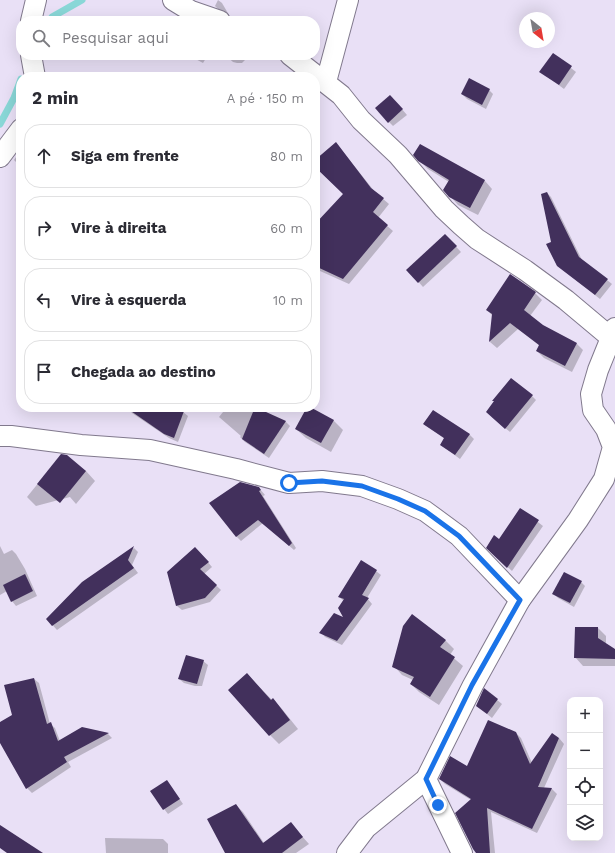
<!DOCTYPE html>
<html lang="pt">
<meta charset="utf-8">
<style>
:root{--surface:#fff;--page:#f2f2f3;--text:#2b2b33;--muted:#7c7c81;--line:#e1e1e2}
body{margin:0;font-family:"Work Sans",sans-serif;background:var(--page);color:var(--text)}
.controls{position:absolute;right:12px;bottom:12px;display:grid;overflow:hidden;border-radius:8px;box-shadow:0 4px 16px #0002}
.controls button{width:36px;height:36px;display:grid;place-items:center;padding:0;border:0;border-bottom:1px solid var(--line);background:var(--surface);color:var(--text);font:20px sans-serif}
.compass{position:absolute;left:519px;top:12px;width:36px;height:36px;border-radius:50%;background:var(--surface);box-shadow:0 4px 16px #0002;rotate:149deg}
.stop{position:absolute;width:12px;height:12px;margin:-9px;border:3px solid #1a73e8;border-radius:50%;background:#fff}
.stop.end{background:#1a73e8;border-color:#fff;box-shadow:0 1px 4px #0008}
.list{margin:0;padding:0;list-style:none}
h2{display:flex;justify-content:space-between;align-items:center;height:52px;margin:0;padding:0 16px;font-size:17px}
h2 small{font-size:13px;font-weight:400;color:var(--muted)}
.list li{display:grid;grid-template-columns:26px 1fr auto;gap:12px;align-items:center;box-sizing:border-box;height:64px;margin:0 8px 8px;padding:0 8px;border:1px solid var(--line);border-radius:16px}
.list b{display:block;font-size:15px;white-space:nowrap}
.list em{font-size:13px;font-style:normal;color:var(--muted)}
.icon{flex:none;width:22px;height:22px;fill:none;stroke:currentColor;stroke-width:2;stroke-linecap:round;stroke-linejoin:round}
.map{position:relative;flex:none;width:615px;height:853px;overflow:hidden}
.search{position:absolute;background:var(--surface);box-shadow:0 4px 16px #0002;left:16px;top:16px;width:304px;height:44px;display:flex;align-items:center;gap:10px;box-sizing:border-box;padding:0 14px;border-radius:16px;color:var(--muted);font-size:15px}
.panel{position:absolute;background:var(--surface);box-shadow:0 4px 16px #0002;left:16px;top:72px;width:304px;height:340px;border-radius:16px}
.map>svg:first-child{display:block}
.shadow{fill:#0003}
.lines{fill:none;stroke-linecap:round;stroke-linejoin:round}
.stream{stroke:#89d7d7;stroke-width:7}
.building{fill:#42305c}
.minor-casing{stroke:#81798d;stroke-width:22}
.minor{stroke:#fff;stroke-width:20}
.route{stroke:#1a73e8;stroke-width:5}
</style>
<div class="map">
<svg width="615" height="853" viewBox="0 0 615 853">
<rect width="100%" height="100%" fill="#e9e0f6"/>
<g class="shadow">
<path d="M218,0L222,3L229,15L220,11L215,6Z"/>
<path d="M553,54L576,72L564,89L541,72Z"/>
<path d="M188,55H208L203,63Z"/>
<path d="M225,55H248V57L242,63H237L233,62Z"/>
<path d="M148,72L154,77H144Z"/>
<path d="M489,90L493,94L486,109L467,99L462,94Z"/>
<path d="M395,101L407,115L393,126L389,122Z"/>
<path d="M336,143L375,192L389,204L378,218L393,231L349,284L320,271L315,275V229L344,194L315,166V162Z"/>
<path d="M420,146L485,181L492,189L478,215L458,205L450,196L449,182L428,169L419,160Z"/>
<path d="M21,150V167L14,160Z"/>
<path d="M547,193L551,197L582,260L612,284L600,299L563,270Z"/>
<path d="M445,235L461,252L423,287L408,270Z"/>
<path d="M535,293L542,300L530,316L543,326L577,344L583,350L572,372L544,358L537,351L540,346L518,329L497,348L490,342L493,316L487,310Z"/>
<path d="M532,396L536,400L510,432L492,417Z"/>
<path d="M129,407H170L183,412L188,416L178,442L169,438L132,413L128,408Z"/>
<path d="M227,407H252L286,422L290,426L269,458L245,442L240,437L241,436L219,417Z"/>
<path d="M309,407L334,421L343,430L331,452L306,438L296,429Z"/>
<path d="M424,424L469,434L474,439L460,459L441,445L445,439Z"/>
<path d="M61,455L86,471L95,481L76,504L70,497L36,506L27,497Z"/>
<path d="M259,488L265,495L263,496L296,548L294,550L263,523L241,541L236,536Z"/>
<path d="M521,509L543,526L512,571L487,548L499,540Z"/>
<path d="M0,546L4,554L12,550L16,554L25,569L37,596L16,606L12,601L7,591L0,595Z"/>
<path d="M134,548L138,552L132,565L138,573L57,630L47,619L83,583Z"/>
<path d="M200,553L212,567L204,574L221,590L210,602L182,610L177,606Z"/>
<path d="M376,571L381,575L367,598L372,604L342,645L325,637L321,632L346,619L344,601L339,597Z"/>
<path d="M581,582L585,586L574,607L558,598L553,593Z"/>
<path d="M412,616L446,641L454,649L450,655L463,666L439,705L419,692L411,684L413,680L402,675L394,666Z"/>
<path d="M598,628L606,636V644L615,650V666H583L575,657Z"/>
<path d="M203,661L208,665L202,686H195L184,683L179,679Z"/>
<path d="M247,674L272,700L273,699L282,709L298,729L279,744L270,735Z"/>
<path d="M34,679L39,683L50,724L55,728L60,741L82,728L108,734L112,738L68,762L71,767L32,793L27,788L0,741V724L13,716Z"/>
<path d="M485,690L502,704L492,718L477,706Z"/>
<path d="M516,733L521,738L532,763L559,738L564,744L544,788L552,789L557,794L537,833L491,812L495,853H478L471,800L445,784L440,779L468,768Z"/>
<path d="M167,781L183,804L168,814L151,792Z"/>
<path d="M236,805L243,812L264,843L291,824L309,844L296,853H227Z"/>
<path d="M105,838L163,839L168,844V853H106Z"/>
</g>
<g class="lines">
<g class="stream">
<path d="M50,21L52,17L82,0"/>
<path d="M0,124L14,98L21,79"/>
</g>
</g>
<g class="building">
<path d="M553,53L572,66L559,85L539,72Z"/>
<path d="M469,78L490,89L482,105L461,94Z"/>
<path d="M390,95L403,109L388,123L375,108Z"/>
<path d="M336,142L371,188L384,198L373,212L388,225L343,279L315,266V224L343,194L315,167V160Z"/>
<path d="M420,144L485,180L470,208L449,197L443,190L449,180L418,161L413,155Z"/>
<path d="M547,192L579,257L608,279L595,295L557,266L546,244L551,242L541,194Z"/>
<path d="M445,234L457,246L418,283L406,270Z"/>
<path d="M510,274L536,292L524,310L543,325L577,343L565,366L536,351L539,345L510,323L489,342L492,314L486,310Z"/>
<path d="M511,378L533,395L505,429L486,412L494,401H492Z"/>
<path d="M125,407H173L184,411L174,438L164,434Z"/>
<path d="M255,407L286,421L264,454L242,439Z"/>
<path d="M307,407H310L334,420L321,443L295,429Z"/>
<path d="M433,410L470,434L455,455L440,445L444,438L423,424Z"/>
<path d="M61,454L67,455L86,471L60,503L37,484Z"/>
<path d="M240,482L259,487L261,490L259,491L292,543L289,546L258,520L236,537L209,503Z"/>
<path d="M520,508L539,520L507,568L486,548L494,535L499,539Z"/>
<path d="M134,546L128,560L134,568L52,626L46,619L82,582Z"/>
<path d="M195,547L209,562L200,569L217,585L205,598L176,606L167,572Z"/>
<path d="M361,560L377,570L362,595L369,598L337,641L319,633L334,613L343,617L338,608L344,599L338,597Z"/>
<path d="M564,572L582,581L570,603L552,594Z"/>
<path d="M25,574L33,591L11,602L3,585Z"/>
<path d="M412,614L446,640L440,647L455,657L430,697L410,684L414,677L392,667L403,626Z"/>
<path d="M575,627H598V638L615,649V659L574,658Z"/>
<path d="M186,655L204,660L197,684L178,679Z"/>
<path d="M247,673L271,700L273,698L290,720L269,736L228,690Z"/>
<path d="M34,678L47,724L51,722L58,741L82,727L109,733L64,757L67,762L26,789L0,743V722L12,715L4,685Z"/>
<path d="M484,688L498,699L487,714L476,706Z"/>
<path d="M488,720L516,732L530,764L552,733L559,738L538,787L552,788L532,829L487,808L490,853H476L473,849L455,813L471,799L439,779L450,756L467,766Z"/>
<path d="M167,780L180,799L163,810L150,791Z"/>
<path d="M236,804L263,843L291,822L303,837L282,853H225L207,819Z"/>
<path d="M0,825L43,853H7L0,848Z"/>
</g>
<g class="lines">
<defs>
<g id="minor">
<path d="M173,0L191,11L220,21"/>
<path d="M31,21L36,0"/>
<path d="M31,55L35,77"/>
<path d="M290,55L341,95L361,120L398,155L444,209L461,225L477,239L525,270L566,300L615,341"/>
<path d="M326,82L348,0"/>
<path d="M0,157L21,129"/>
<path d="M0,436H11L81,445L150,450L236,469L289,483L322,481L362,486L398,499L425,511L459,536L520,600"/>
<path d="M426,779L462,853"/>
<path d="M347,853L366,828L426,779L473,685L520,600L578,520L604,479L613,447L606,429L593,410L591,394L598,370L615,328"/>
</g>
</defs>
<use href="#minor" class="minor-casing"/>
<use href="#minor" class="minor"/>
</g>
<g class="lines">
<path class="route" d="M289,483L322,481L362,486L398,499L425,511L459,536L520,600L472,685L426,779L438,805"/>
</g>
</svg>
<div class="controls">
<button>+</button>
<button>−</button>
<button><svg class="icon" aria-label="locate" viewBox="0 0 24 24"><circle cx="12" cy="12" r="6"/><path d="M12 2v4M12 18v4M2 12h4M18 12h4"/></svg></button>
<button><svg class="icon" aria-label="layers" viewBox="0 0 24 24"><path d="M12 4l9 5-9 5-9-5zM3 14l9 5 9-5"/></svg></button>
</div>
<svg class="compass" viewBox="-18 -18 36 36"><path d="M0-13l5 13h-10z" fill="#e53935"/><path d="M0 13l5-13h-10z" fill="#7c7c81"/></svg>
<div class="stop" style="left:289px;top:483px"></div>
<div class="stop end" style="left:438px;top:805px"></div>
<div class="search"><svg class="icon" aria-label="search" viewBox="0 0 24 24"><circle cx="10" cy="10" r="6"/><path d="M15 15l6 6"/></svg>Pesquisar aqui</div>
<section class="panel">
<h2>2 min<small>A pé · 150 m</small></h2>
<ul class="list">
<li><svg class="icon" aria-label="ahead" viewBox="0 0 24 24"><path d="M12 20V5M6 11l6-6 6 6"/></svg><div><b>Siga em frente</b></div><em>80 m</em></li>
<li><svg class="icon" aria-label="right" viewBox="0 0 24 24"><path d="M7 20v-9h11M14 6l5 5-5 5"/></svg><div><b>Vire à direita</b></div><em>60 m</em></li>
<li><svg class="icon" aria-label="left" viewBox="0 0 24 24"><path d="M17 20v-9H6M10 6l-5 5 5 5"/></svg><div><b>Vire à esquerda</b></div><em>10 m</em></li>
<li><svg class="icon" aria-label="arrive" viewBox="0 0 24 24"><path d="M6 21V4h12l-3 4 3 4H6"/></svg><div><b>Chegada ao destino</b></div></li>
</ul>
</section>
</div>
